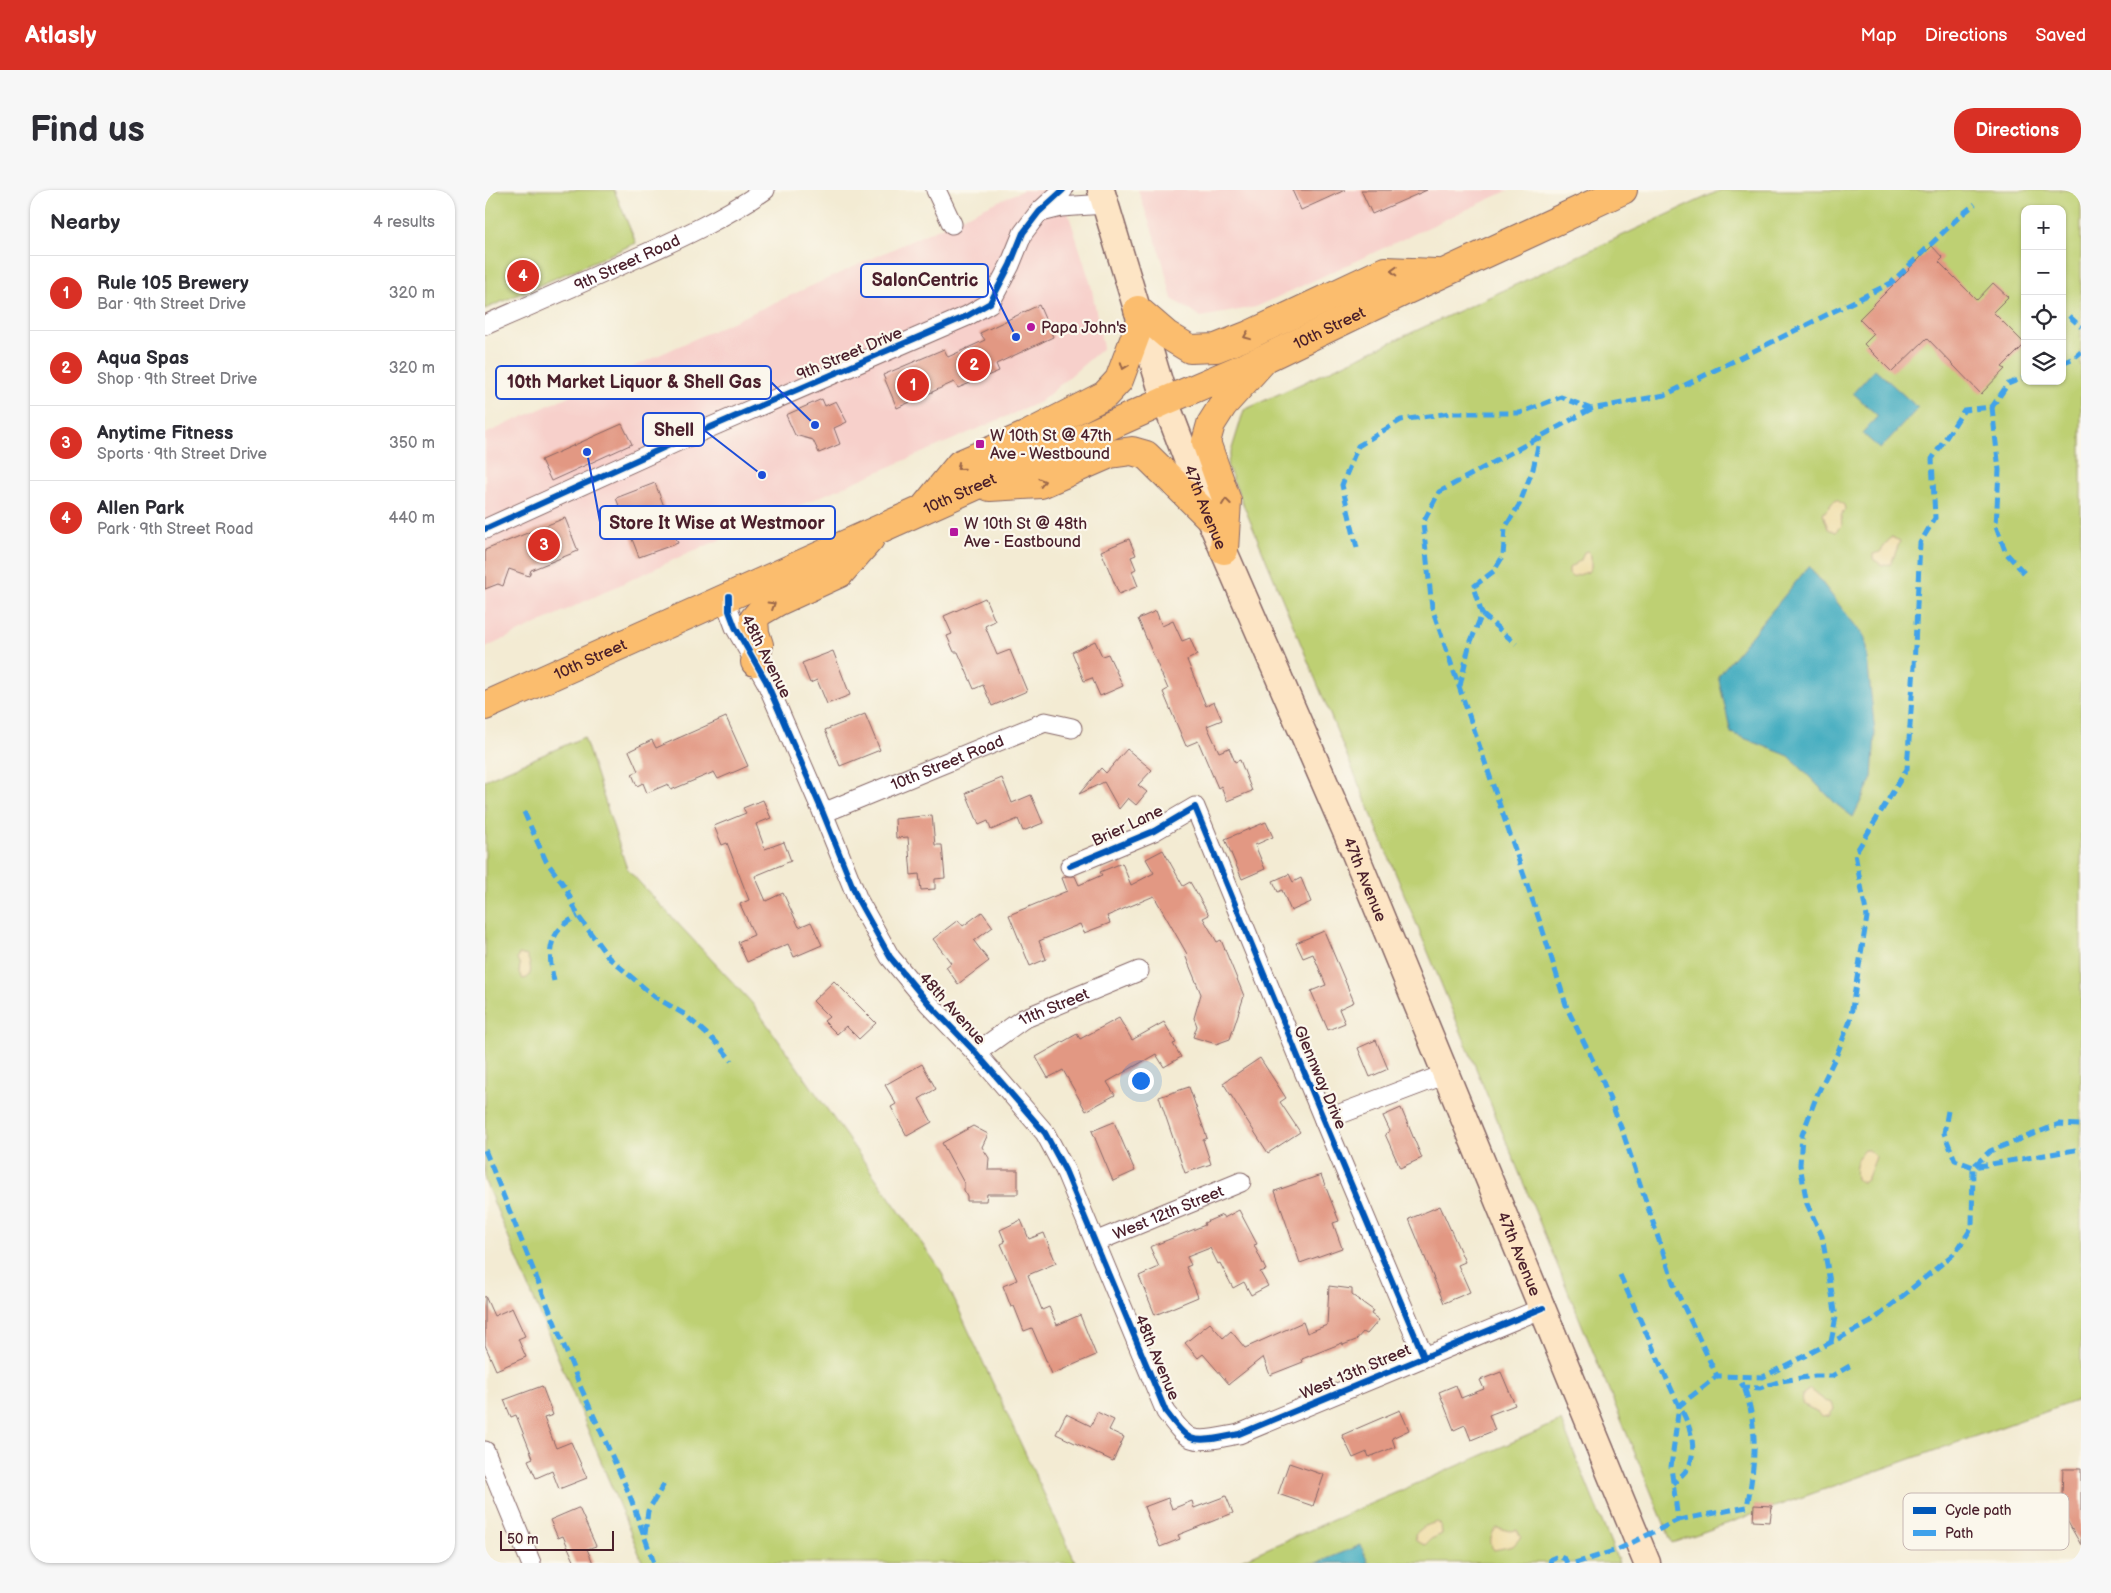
<!DOCTYPE html>
<meta charset="utf-8">
<style>
:root{--surface:#fff;--page:#f7f7f7;--text:#2b2b33;--muted:#7c7c81;--line:#e1e1e2;--accent:#d93025}
body{margin:0;font-family:"Balsamiq Sans",sans-serif;background:var(--page);color:var(--text)}
.controls{position:absolute;right:15px;top:15px;display:grid;overflow:hidden;border-radius:10px;box-shadow:0 1px 4px #0004}
.controls button{width:45px;height:45px;display:grid;place-items:center;padding:0;border:0;border-bottom:1px solid var(--line);background:var(--surface);color:var(--text);font:25px sans-serif}
.scale{position:absolute;left:15px;bottom:12px;width:114px;box-sizing:border-box;padding-left:5px;border:2px solid #4a1f2b;border-top:0;font-size:14px;line-height:18px;white-space:nowrap;color:#4a1f2b;-webkit-text-stroke:4px #fbf7ec;paint-order:stroke}
.you{position:absolute;left:655px;top:890px;width:18px;height:18px;margin:-12px;border:4px solid #fff;border-radius:50%;background:#1a73e8;box-shadow:0 0 0 8px #1a73e833}
.badge{display:grid;place-items:center;width:32px;height:32px;border-radius:50%;background:var(--accent);color:#fff;font-size:16px;font-weight:700}
.pin{position:absolute;translate:-50% -50%;border:2px solid #fff;box-shadow:0 1px 5px #0006}
.list{margin:0;padding:0;list-style:none}
h2{display:flex;justify-content:space-between;align-items:center;height:65px;margin:0;padding:0 20px;font-size:21px}
h2 small{font-size:16px;font-weight:400;color:var(--muted)}
.list li{display:grid;grid-template-columns:32px 1fr auto;gap:15px;align-items:center;box-sizing:border-box;height:75px;padding:0 20px;border-top:1px solid var(--line)}
.list b{display:block;font-size:19px;white-space:nowrap}
.list p{margin:0;font-size:16px;white-space:nowrap;color:var(--muted)}
.list em{font-size:16px;font-style:normal;color:var(--muted)}
.icon{flex:none;width:28px;height:28px;fill:none;stroke:currentColor;stroke-width:2;stroke-linecap:round;stroke-linejoin:round}
.map{position:relative;flex:none;width:1596px;height:1373px;overflow:hidden;border-radius:20px}
header{display:flex;align-items:center;gap:30px;box-sizing:border-box;height:70px;padding:0 25px;background:var(--accent);color:#fff}
header strong{font-size:24px}
nav{display:flex;gap:28px;margin-inline-start:auto;font-size:18px}
.intro{display:flex;align-items:center;justify-content:space-between;box-sizing:border-box;height:120px;padding:0 30px}
h1{margin:0;font-size:35px}
.button{padding:12px 22px;border-radius:20px;background:var(--accent);color:#fff;font-size:18px;font-weight:700}
main{display:flex;gap:30px;padding:0 30px}
aside{flex:1;background:var(--surface);border-radius:20px;box-shadow:0 1px 4px #0004}
.map>svg:first-child{display:block}
.built{fill:#f7d0cb}
.green{fill:#bed073;stroke:#84784f;fill-rule:evenodd}
.sand{fill:#eeda9e;stroke:#9c7c64}
.water{fill:#40abbf;stroke:#456575}
.building{fill:#e29883}
.lines{fill:none;stroke-linecap:round;stroke-linejoin:round}
.street-casing{stroke:#856666;stroke-width:21}
.secondary-casing{stroke:#856666;stroke-width:29}
.primary-casing{stroke:#856666;stroke-width:30}
.street{stroke:#fff;stroke-width:19}
.secondary{stroke:#fde5c5;stroke-width:26}
.primary{stroke:#fbbd6e;stroke-width:28}
.quiet{stroke:#40a2eb;stroke-width:5;stroke-dasharray:10 5;stroke-linecap:butt}
.cycleway-casing{stroke:#fbf7ec;stroke-width:9}
.cycleway{stroke:#0057b8;stroke-width:6}
.oneway{stroke:#9a6649}
.poi-dot{fill:#b5179e;stroke:#fbf7ec;stroke-width:2}
.labels{text-anchor:middle;stroke-width:4.5;stroke-linejoin:round;paint-order:stroke}
.street-label{font-size:16px;fill:#4a1f2b;stroke:#fbf7ec}
.poi-label{font-size:16px;fill:#4a1f2b;stroke:#fbf7ec;text-anchor:start}
.key{fill:#fbf7ec;stroke:#c6b6b2;stroke-width:1}
.key-label{font-size:14px;fill:#4a1f2b}
.leader{fill:none;stroke:#1d4ed8;stroke-width:2}
.callout-dot{fill:#1d4ed8;stroke:#fbf7ec;stroke-width:2}
.callout{fill:#fbf7ec;stroke:#1d4ed8;stroke-width:2}
.callout-label{font-size:18px;text-anchor:middle;font-weight:bold;fill:#4a1f2b}
</style>
<header>
<strong>Atlasly</strong>
<nav><a>Map</a><a>Directions</a><a>Saved</a></nav>
</header>
<div class="intro"><h1>Find us</h1><a class="button">Directions</a></div>
<main>
<aside>
<h2>Nearby<small>4 results</small></h2>
<ul class="list">
<li><span class="badge">1</span><div><b>Rule 105 Brewery</b><p>Bar · 9th Street Drive</p></div><em>320 m</em></li>
<li><span class="badge">2</span><div><b>Aqua Spas</b><p>Shop · 9th Street Drive</p></div><em>320 m</em></li>
<li><span class="badge">3</span><div><b>Anytime Fitness</b><p>Sports · 9th Street Drive</p></div><em>350 m</em></li>
<li><span class="badge">4</span><div><b>Allen Park</b><p>Park · 9th Street Road</p></div><em>440 m</em></li>
</ul>
</aside>
<div class="map">
<svg width="1596" height="1373" viewBox="0 0 1596 1373">
<rect width="100%" height="100%" fill="#fbf7ec"/>
<filter id="ink" filterUnits="userSpaceOnUse"><feTurbulence type="fractalNoise" baseFrequency=".02" numOctaves="2"/><feDisplacementMap in="SourceGraphic" scale="10" xChannelSelector="R" yChannelSelector="G"/><feConvolveMatrix kernelMatrix="1 2 1 2 8 2 1 2 1" color-interpolation-filters="sRGB"/></filter>
<filter id="wash" filterUnits="userSpaceOnUse"><feTurbulence type="fractalNoise" baseFrequency=".0096" numOctaves="4" result="noise"/><feDisplacementMap in="SourceGraphic" scale="20" xChannelSelector="R" yChannelSelector="G"/><feGaussianBlur stdDeviation="1.12" result="paint"/><feColorMatrix in="noise" values="0 0 0 0 0 0 0 0 0 0 0 0 0 0 0 0 0 1.4 0 .05"/><feComposite in="paint" operator="in"/></filter>
<g filter="url(#wash)">
<rect width="100%" height="100%" fill="#f3ebd3"/>
<g class="built">
<path d="M538,0H576L606,95L618,158L555,212L188,370L0,458V244Z"/>
<path d="M653,0H1024L771,117L716,127L687,109L677,69Z"/>
</g>
<g class="green">
<path d="M0,0H129L151,53L0,119Z"/>
<path d="M1236,0H1596V1209L1187,1353L742,275L759,220ZM1540,19H1577V191H1540Z"/>
<path d="M99,547L142,679L267,813L455,1079L591,1373H158L0,991V590Z"/>
<path d="M1076,1231L1134,1373H749Z"/>
</g>
<g class="sand">
<path d="M1352,310L1359,315L1360,319L1356,326L1357,336L1351,342L1343,339L1338,324L1348,312Z"/>
<path d="M1406,347L1415,351L1406,374L1397,375L1388,369V364L1395,362Z"/>
<path d="M1103,361L1106,366V377L1103,382L1087,387L1084,384V378L1096,370L1099,362Z"/>
<path d="M34,764L42,766C45,772 48,784 42,788L38,789L34,783L35,775L32,769Z"/>
<path d="M1379,960H1384L1391,967L1382,990L1377,993L1371,989C1369,979 1372,967 1379,960Z"/>
<path d="M1325,1199L1340,1211L1347,1213L1349,1219L1344,1226L1337,1227L1331,1221L1317,1214L1318,1204Z"/>
<path d="M952,1332L956,1335L957,1344L946,1349L940,1355L931,1351L930,1344L940,1336Z"/>
<path d="M1012,1338L1025,1341L1032,1340L1036,1347L1028,1356L1009,1360C1003,1354 1006,1342 1012,1338Z"/>
</g>
<g class="water">
<path d="M1390,179L1433,218L1395,259L1377,243L1393,226L1368,203Z"/>
<path d="M1324,376L1380,448L1390,543L1387,588L1368,627L1351,614L1304,566L1246,543L1233,486Z"/>
<path d="M876,1355L883,1373H832Z"/>
</g>
<g id="blocks">
<g class="building">
<path d="M807,0H860L816,20Z"/>
<path d="M876,0H942L887,24Z"/>
<path d="M1447,56L1458,68L1454,72L1492,110L1508,93L1523,107L1508,122L1540,154L1517,177L1520,179L1496,204L1442,148L1407,182L1379,154L1389,144L1374,129Z"/>
<path d="M554,115L568,147L511,174L514,181L473,198L469,192L412,218L398,185L459,159L463,167L500,150L495,143Z"/>
<path d="M337,209L340,216L351,211L362,232L349,238L355,254L334,263L328,250L310,245L301,225Z"/>
<path d="M137,234L147,254L66,291L56,270Z"/>
<path d="M170,293L193,353L154,367L131,308Z"/>
<path d="M80,328L93,361L46,380L44,386L24,379L18,396L13,394L0,399V360Z"/>
<path d="M644,349L651,365L646,367L651,379L647,381L653,396L634,404L616,361Z"/>
<path d="M500,408L510,431L500,436L512,465L525,460L542,501L507,516L498,495L489,499L473,462H469L462,446L467,444L459,426Z"/>
<path d="M671,421L677,436L688,431L697,451L705,448L712,465L702,470L721,516L729,512L737,530L722,536L734,562L744,558L750,572L755,570L767,601L742,611L736,596L733,598L713,551L701,556L678,502L683,499L653,429Z"/>
<path d="M610,451L617,466L623,464L638,496L615,506L607,488L599,491L587,462Z"/>
<path d="M348,461L365,505L342,514L332,490L325,493L317,473Z"/>
<path d="M380,524L395,560L355,576L340,540Z"/>
<path d="M241,527L263,576L233,589L229,582L186,600L183,594L162,603L158,593L152,596L147,584L153,581L144,561L167,550L171,558Z"/>
<path d="M642,559L667,580L653,595L662,602L651,615L643,608L634,619L619,592L594,604L616,578L621,583Z"/>
<path d="M517,588L527,613L546,605L558,633L538,641L533,629L506,640L503,631L494,635L481,603Z"/>
<path d="M278,610L286,628L271,634L280,659L299,652L306,671L270,686L281,711L298,703L314,737L326,732L337,755L309,767L303,754L262,772L253,752L269,745L255,714L264,710L242,653L237,655L229,636L261,623L258,618Z"/>
<path d="M447,625L450,655H457L460,688L450,689V699L436,700L434,684L426,685L423,647L411,648L410,629Z"/>
<path d="M781,632L788,647L770,655L780,679L757,689L740,649Z"/>
<path d="M678,660L698,696L705,692L724,725L718,728L732,752L736,750L759,806L745,849L731,854L708,847L712,836L709,828L716,804L700,765L702,764L669,706L622,726L625,733L599,743L595,734L554,751L561,769L545,776L524,725L582,701L577,688L581,686H590L594,695L617,685L615,682L637,673L646,695L669,683L661,669Z"/>
<path d="M804,684L808,692L816,688L826,712L806,721L797,700L793,702L788,691Z"/>
<path d="M497,722L508,737L489,751L504,771L473,794L461,777L466,773L448,749L473,730L478,736Z"/>
<path d="M839,741L869,812L854,819L860,833L843,840L826,801L841,795L828,764L818,768L811,753Z"/>
<path d="M349,791L391,833L374,849L361,836L352,844L339,831L344,827L328,811Z"/>
<path d="M634,828L647,850L679,832L691,853L688,854L696,867L679,877L671,864L622,892L630,905L601,921L578,880L563,888L551,867L592,844L595,849Z"/>
<path d="M891,850L903,879L885,887L873,858Z"/>
<path d="M775,868L801,908L795,912L815,942L783,963L738,893Z"/>
<path d="M437,874L451,899L434,909L447,932L422,946L406,917L411,914L400,895Z"/>
<path d="M704,897L722,948L718,950L726,974L700,983L674,907Z"/>
<path d="M916,918L937,968L915,978L900,944L905,941L898,926Z"/>
<path d="M629,932L650,981L628,991L607,941Z"/>
<path d="M488,936L503,944L497,957L504,968L503,980H533V1004H502L501,1011H482V1006L479,1000V993L457,953Z"/>
<path d="M836,985L854,1031L848,1033L857,1058L815,1073L790,1001Z"/>
<path d="M955,1016L980,1072L973,1075L985,1102L959,1113L924,1029Z"/>
<path d="M754,1020L772,1054L769,1055L781,1080L775,1082L783,1096L766,1105L759,1092L748,1098L735,1073L733,1074L725,1058L702,1067L706,1075L701,1077L713,1107L670,1125L654,1086L674,1077L665,1057L720,1035L719,1033L737,1025L739,1028Z"/>
<path d="M536,1030L544,1049L559,1043L571,1073L543,1085L557,1120L564,1117L572,1135L595,1125L611,1165L567,1184L547,1138L539,1141L529,1116L526,1117L518,1096L532,1090L516,1054L520,1052L515,1040Z"/>
<path d="M844,1096L867,1099V1105L888,1120L886,1124L894,1130L882,1144L878,1142L871,1150L858,1155L857,1153L817,1169L818,1172L785,1185L778,1167L744,1194L718,1164L713,1168L700,1153L725,1133L738,1148L746,1141L760,1158L818,1132L822,1143L842,1135Z"/>
<path d="M0,1106L9,1126L27,1118L40,1146L33,1149L41,1167L11,1180L0,1155Z"/>
<path d="M1016,1182L1030,1215L1004,1225L1010,1240L986,1250L980,1235L969,1240L954,1202L971,1195L976,1208L999,1199L995,1190Z"/>
<path d="M57,1196L68,1225L59,1228L71,1258L86,1252L102,1288L74,1299L67,1281L51,1288L43,1270L48,1268L31,1225L26,1227L19,1210Z"/>
<path d="M915,1220L924,1240L907,1248L910,1257L884,1267L882,1262L868,1268L857,1245Z"/>
<path d="M612,1222L629,1230L624,1240L639,1247L628,1271L571,1244L581,1224L606,1236Z"/>
<path d="M804,1273L839,1285L828,1316L793,1304Z"/>
<path d="M1578,1279H1596V1355L1580,1327L1577,1305Z"/>
<path d="M741,1306L748,1323L693,1345L695,1349L675,1357L659,1317L683,1308L687,1319L707,1311L709,1318Z"/>
<path d="M1269,1315L1287,1316L1285,1332L1268,1331Z"/>
<path d="M93,1318H94L111,1356L102,1359L108,1373H90L78,1346L73,1348L65,1330Z"/>
</g>
</g>
</g>
<g filter="url(#ink)">
<use href="#blocks" fill-opacity="0" stroke="#856666" stroke-width="1"/>
<g class="lines">
<defs>
<g id="street">
<path d="M451,0L467,34"/>
<path d="M556,22L576,17L620,14"/>
<path id="s1" d="M0,135C51,113 101,91 151,68C196,48 239,28 280,0"/>
<path d="M0,339L189,253L482,126L505,113L525,75L538,43L554,22L578,0"/>
<path d="M244,406V421L250,437L281,491L338,623L373,710L405,767L444,814L491,863L560,943L580,980L681,1222C687,1229 696,1244 706,1248C718,1253 742,1246 754,1244L1058,1118"/>
<path id="s2" d="M338,623L560,532L587,538"/>
<path d="M585,676L669,641L710,617L839,930L939,1167"/>
<path id="s3" d="M491,863L538,829L654,781"/>
<path d="M839,930L961,884"/>
<path id="s4" d="M610,1052L756,992"/>
<path d="M0,1261L46,1373"/>
</g>
<g id="secondary">
<path id="s5" d="M616,0L680,211L724,327L862,644L1162,1373"/>
</g>
<g id="primary">
<path d="M653,120L682,145L705,159L731,158L764,145L900,81L952,83"/>
<path d="M505,297L556,294L625,264L647,261L661,265L724,327"/>
<path d="M439,318L475,274L542,245L620,205L634,190L656,131"/>
<path d="M739,360L742,311L721,252L726,234L738,215L777,172"/>
<path d="M270,472L274,455L270,443L269,429L275,422L294,411L355,383L385,349"/>
<path id="s6" d="M0,516L680,211L781,168L922,100L1138,0"/>
</g>
</defs>
<use href="#street" class="street-casing"/>
<use href="#secondary" class="secondary-casing"/>
<use href="#primary" class="primary-casing"/>
<use href="#street" class="street"/>
<use href="#secondary" class="secondary"/>
<use href="#primary" class="primary"/>
<g class="quiet">
<path d="M1584,126L1596,137"/>
<path d="M1577,173L1589,168L1596,162"/>
<path d="M1507,217L1514,280L1511,336L1521,363L1542,386"/>
<path d="M1106,219L954,302L938,333L947,418L1057,738L1082,818L1116,887L1137,940L1190,1098L1232,1186"/>
<path d="M872,358L857,295L873,256L916,230L965,223H1035L1076,207L1106,219L1180,205L1406,93L1475,26L1490,14"/>
<path d="M997,424L1031,454"/>
<path d="M975,496L984,456L997,424L988,397L1009,381L1018,366L1020,338L1034,315L1048,279L1055,247"/>
<path d="M39,622L61,671L81,698L93,726L124,768L170,807L199,824L232,853L247,871"/>
<path d="M69,791C62,762 63,740 93,726"/>
<path d="M1463,921L1459,943L1470,970L1488,977L1596,959"/>
<path d="M0,960L96,1198L143,1301L169,1373"/>
<path d="M1135,1085L1194,1216C1204,1232 1213,1257 1204,1276C1201,1282 1193,1289 1188,1294"/>
<path d="M1346,1152L1351,1127L1337,1046L1322,1014L1315,975L1317,945L1332,905L1352,864L1365,831L1382,727L1370,664L1422,579L1429,477L1435,353L1450,328L1447,269L1479,220L1507,217L1523,194L1540,187"/>
<path d="M1256,1193L1259,1197L1275,1198L1296,1191L1330,1186H1347L1368,1174"/>
<path d="M1193,1330L1262,1317C1270,1273 1274,1239 1259,1197"/>
<path d="M160,1344L163,1321L179,1294"/>
<path d="M1065,1373L1066,1369L1073,1366L1080,1369L1082,1373"/>
<path d="M1090,1373L1132,1360L1193,1330L1186,1277L1194,1216L1232,1186L1278,1187L1386,1132L1471,1062L1487,1037L1488,977L1505,961L1574,934L1596,935"/>
</g>
<defs>
<g id="cycleway">
<path d="M0,339L189,253L482,126L505,113L525,75L538,43L554,22L578,0"/>
<path d="M244,406V421L250,437L281,491L338,623L373,710L405,767L444,814L491,863L560,943L580,980L681,1222C687,1229 696,1244 706,1248C718,1253 742,1246 754,1244L1058,1118"/>
<path d="M585,676L669,641L710,617L839,930L939,1167"/>
</g>
</defs>
<use href="#cycleway" class="cycleway-casing"/>
<use href="#cycleway" class="cycleway"/>
</g>
<defs><path id="oneway-chevron" d="M-2-3.5L2.5 0L-2 3.5" fill="none" stroke-width="1.6" stroke-linecap="round" stroke-linejoin="round" transform="scale(1.25)"/></defs>
<g class="oneway">
<use href="#oneway-chevron" transform="translate(909 81) rotate(-178)"/>
<use href="#oneway-chevron" transform="translate(762 146) rotate(158)"/>
<use href="#oneway-chevron" transform="translate(639 176) rotate(110)"/>
<use href="#oneway-chevron" transform="translate(475 277) rotate(139)"/>
<use href="#oneway-chevron" transform="translate(557 292) rotate(-15)"/>
<use href="#oneway-chevron" transform="translate(741 312) rotate(-97)"/>
<use href="#oneway-chevron" transform="translate(287 415) rotate(-31)"/>
</g>
</g>
<g class="poi-dot">
<circle cx="546" cy="137" r="5"/>
<rect x="490" y="249" width="10" height="10" rx="2.5"/>
<rect x="464" y="337" width="10" height="10" rx="2.5"/>
</g>
<g class="labels">
<g class="street-label">
<text dy="6" stroke="none"><textPath href="#s1" startOffset="155">9th Street Road</textPath></text>
<text dy="6" stroke="none"><textPath href="#s6" startOffset="925">10th Street</textPath></text>
<text transform="translate(364 163) rotate(-23)" y="6">9th Street Drive</text>
<text dy="6" stroke="none"><textPath href="#s6" startOffset="520">10th Street</textPath></text>
<text dy="6" stroke="none"><textPath href="#s5" startOffset="334">47th Avenue</textPath></text>
<text transform="translate(282 466) rotate(63)" y="6">48th Avenue</text>
<text dy="6" stroke="none"><textPath href="#s6" startOffset="115">10th Street</textPath></text>
<text dy="6" stroke="none"><textPath href="#s2" startOffset="134">10th Street Road</textPath></text>
<text transform="translate(642 635) rotate(-25)" y="6">Brier Lane</text>
<text dy="6" stroke="none"><textPath href="#s5" startOffset="739">47th Avenue</textPath></text>
<text dy="6" stroke="none"><textPath href="#s3" startOffset="91">11th Street</textPath></text>
<text transform="translate(468 818) rotate(48)" y="6">48th Avenue</text>
<text transform="translate(836 887) rotate(67)" y="6">Glennway Drive</text>
<text dy="6" stroke="none"><textPath href="#s4" startOffset="79">West 12th Street</textPath></text>
<text dy="6" stroke="none"><textPath href="#s5" startOffset="1144">47th Avenue</textPath></text>
<text transform="translate(673 1167) rotate(67)" y="6">48th Avenue</text>
<text transform="translate(870 1181) rotate(-23)" y="6">West 13th Street</text>
</g>
<g class="poi-label">
<text x="556" y="143">Papa John's</text>
<text x="505" y="251">W 10th St @ 47th<tspan x="505" dy="18">Ave - Westbound</tspan></text>
<text x="479" y="339">W 10th St @ 48th<tspan x="479" dy="18">Ave - Eastbound</tspan></text>
</g>
</g>
<rect x="1418" y="1303" width="166" height="57" rx="8" class="key"/>
<rect x="1428" y="1317" width="23" height="7" fill="#0057b8"/>
<rect x="1428" y="1340" width="23" height="6" fill="#40a2eb"/>
<g class="key-label">
<text x="1460" y="1325">Cycle path</text>
<text x="1460" y="1348">Path</text>
</g>
<path class="leader" d="M531 147L503 90M330 235L286 192M277 285L219 240M102 262L115 332"/>
<g class="callout-dot">
<circle cx="531" cy="147" r="5"/>
<circle cx="330" cy="235" r="5"/>
<circle cx="277" cy="285" r="5"/>
<circle cx="102" cy="262" r="5"/>
</g>
<g class="callout">
<rect x="376" y="74" width="127" height="33" rx="5"/>
<rect x="11" y="176" width="275" height="33" rx="5"/>
<rect x="158" y="223" width="61" height="33" rx="5"/>
<rect x="115" y="316" width="235" height="33" rx="5"/>
</g>
<g class="callout-label">
<text x="440" y="96">SalonCentric</text>
<text x="149" y="198">10th Market Liquor &amp; Shell Gas</text>
<text x="189" y="246">Shell</text>
<text x="232" y="339">Store It Wise at Westmoor</text>
</g>
</svg>
<div class="controls">
<button>+</button>
<button>−</button>
<button><svg class="icon" aria-label="locate" viewBox="0 0 24 24"><circle cx="12" cy="12" r="6"/><path d="M12 2v4M12 18v4M2 12h4M18 12h4"/></svg></button>
<button><svg class="icon" aria-label="layers" viewBox="0 0 24 24"><path d="M12 4l9 5-9 5-9-5zM3 14l9 5 9-5"/></svg></button>
</div>
<div class="scale">50 m</div>
<div class="you"></div>
<div class="pin badge" style="left:428px;top:195px">1</div>
<div class="pin badge" style="left:489px;top:175px">2</div>
<div class="pin badge" style="left:59px;top:355px">3</div>
<div class="pin badge" style="left:38px;top:86px">4</div>
</div>
</main>
